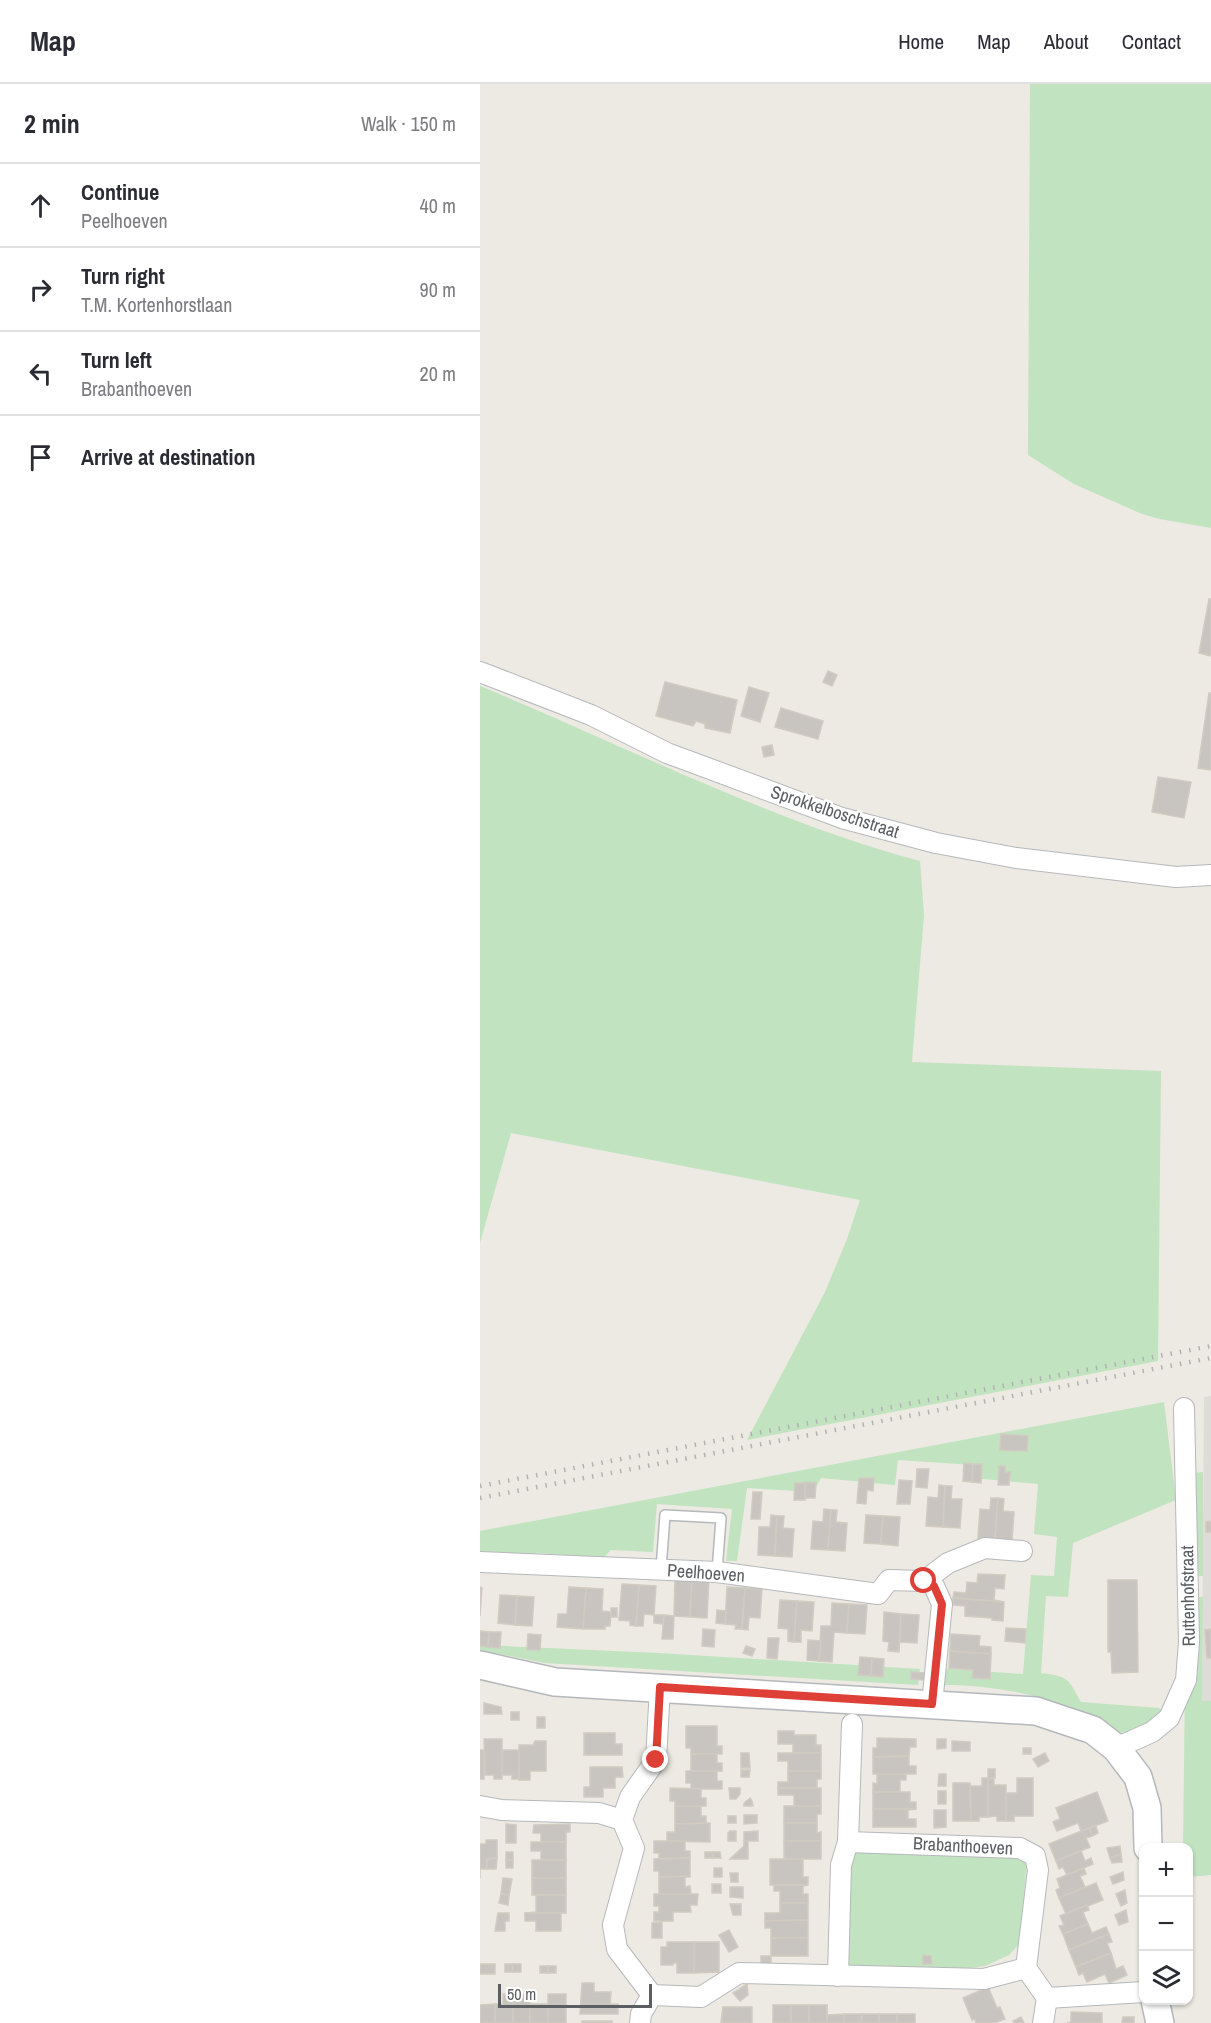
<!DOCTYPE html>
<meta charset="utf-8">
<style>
:root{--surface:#fff;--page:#f7f7f7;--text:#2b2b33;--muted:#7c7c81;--line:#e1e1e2}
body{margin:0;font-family:"Archivo Narrow",sans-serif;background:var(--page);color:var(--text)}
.controls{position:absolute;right:18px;bottom:18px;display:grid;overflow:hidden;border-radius:12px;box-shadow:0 2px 4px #0004}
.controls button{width:54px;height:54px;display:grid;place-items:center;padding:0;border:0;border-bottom:2px solid var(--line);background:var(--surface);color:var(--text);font:30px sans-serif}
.scale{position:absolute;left:18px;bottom:15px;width:154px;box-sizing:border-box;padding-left:6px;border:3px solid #5b5e62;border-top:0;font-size:16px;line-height:21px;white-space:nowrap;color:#5b5e62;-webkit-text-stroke:4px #fff;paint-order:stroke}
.stop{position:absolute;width:18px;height:18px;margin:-14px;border:4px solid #de3f36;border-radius:50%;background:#fff}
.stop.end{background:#de3f36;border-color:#fff;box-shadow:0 2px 6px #0008}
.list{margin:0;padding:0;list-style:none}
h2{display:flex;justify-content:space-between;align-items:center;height:78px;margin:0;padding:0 24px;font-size:26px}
h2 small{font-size:20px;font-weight:400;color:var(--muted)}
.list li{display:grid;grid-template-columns:39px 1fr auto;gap:18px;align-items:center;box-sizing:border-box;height:84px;padding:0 24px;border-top:2px solid var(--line)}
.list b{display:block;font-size:22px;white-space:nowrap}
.list p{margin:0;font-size:20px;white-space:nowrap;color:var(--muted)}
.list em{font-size:20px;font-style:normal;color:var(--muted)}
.icon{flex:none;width:33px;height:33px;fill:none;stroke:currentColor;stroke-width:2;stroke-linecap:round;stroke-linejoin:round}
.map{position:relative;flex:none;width:731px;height:1939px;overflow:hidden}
header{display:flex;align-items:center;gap:36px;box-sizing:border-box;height:84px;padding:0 30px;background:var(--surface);border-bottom:2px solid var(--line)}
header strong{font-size:28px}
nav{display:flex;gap:33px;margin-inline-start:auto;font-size:21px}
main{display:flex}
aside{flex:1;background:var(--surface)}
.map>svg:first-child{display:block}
.industrial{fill:#dedcd7}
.green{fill:#c1e3c0}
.building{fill:#c8c5c0;stroke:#d1cbc1;stroke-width:1.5}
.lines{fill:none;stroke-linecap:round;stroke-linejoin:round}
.lane-casing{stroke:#b5b8bc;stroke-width:12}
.street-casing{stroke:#b5b8bc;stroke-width:22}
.secondary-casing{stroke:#b4b7bc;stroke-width:30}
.lane{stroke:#fff;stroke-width:9}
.street{stroke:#fff;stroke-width:20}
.secondary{stroke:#fff;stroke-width:27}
.rail{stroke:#b1b2b2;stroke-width:4.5;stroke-dasharray:1.5 8;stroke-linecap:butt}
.route{stroke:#de3f36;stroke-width:8}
.labels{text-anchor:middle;stroke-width:4.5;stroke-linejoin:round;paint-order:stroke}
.street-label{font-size:18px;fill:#5b5e62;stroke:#fff}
</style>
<header>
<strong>Map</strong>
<nav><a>Home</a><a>Map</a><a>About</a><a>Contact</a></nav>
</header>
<main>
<aside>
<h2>2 min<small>Walk · 150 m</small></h2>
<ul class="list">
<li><svg class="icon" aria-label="ahead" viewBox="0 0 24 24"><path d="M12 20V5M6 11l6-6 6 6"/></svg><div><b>Continue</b><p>Peelhoeven</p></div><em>40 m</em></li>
<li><svg class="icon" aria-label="right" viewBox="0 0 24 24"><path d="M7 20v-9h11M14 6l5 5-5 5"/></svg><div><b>Turn right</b><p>T.M. Kortenhorstlaan</p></div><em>90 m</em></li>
<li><svg class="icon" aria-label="left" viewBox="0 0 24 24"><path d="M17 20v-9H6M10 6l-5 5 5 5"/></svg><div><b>Turn left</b><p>Brabanthoeven</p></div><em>20 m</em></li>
<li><svg class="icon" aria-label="arrive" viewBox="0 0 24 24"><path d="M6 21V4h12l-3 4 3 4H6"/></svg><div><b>Arrive at destination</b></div></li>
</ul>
</aside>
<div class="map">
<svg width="731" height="1939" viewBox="0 0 731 1939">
<rect width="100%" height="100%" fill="#eceae2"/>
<path class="industrial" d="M731,1312V1617L722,1618L724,1313Z"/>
<g class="green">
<path d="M550,0H731V444L680,435L662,430L594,400L548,371Z"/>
<path d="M0,602C146,662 287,736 440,777L444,831L432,978L681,987L678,1277L267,1356L345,1208L367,1155L380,1116L31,1049L0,1159Z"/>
<path d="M684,1318L696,1416L593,1459L588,1513L566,1512L561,1589C589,1593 587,1593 601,1618L679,1624L683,1628L659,1650C649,1649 637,1649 627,1645C614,1639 605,1628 591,1623C549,1608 502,1600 457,1601L458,1584L543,1590L551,1491L574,1492L577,1453L554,1450L558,1400L493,1394V1381L418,1376L415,1401L341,1394L333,1408L267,1404L257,1477H246L252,1425L177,1420L173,1468L131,1466L124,1473L55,1469L50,1476L0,1475V1447Z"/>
<path d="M723,1388V1492H707L710,1389Z"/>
<path d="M706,1513H723L722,1617H731V1791L709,1793L708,1764H703Z"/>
<path d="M0,1561L179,1569L440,1585L438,1601L65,1579L0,1566Z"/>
<path d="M408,1757L547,1775L540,1859L529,1871L505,1882L481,1885L370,1883L365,1870L371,1759Z"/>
</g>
<g class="building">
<path d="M729,515H731V572L719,569Z"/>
<path d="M348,587L357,591L352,602L343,598Z"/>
<path d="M185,598L257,616L250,649L225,644V640L216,637L213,642L176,632Z"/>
<path d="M269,603L289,609L280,638L261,632Z"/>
<path d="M729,609H731V686L718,684Z"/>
<path d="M301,624L343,637L338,655L295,643Z"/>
<path d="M292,661L294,671L284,673L282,663Z"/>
<path d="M678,693L711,698L704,734L672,728Z"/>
<path d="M521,1350L548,1352L547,1367L520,1366Z"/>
<path d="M484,1379L493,1380L492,1398L483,1397Z"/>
<path d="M493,1380H502L501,1399L492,1398Z"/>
<path d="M519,1382H525V1388H530L529,1401H518Z"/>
<path d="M437,1385H449L447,1404L436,1403Z"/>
<path d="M379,1394H394L393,1407L387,1406L386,1420L377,1419Z"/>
<path d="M419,1396L432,1397L430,1420H417Z"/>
<path d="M326,1398L336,1399L335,1414H325Z"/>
<path d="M315,1399H325V1416H314Z"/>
<path d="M459,1401L465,1402L463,1443L446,1442L448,1413L458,1414Z"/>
<path d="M465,1402H472L471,1415H482L480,1444L463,1443Z"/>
<path d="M273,1408H282L280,1435H271Z"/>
<path d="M511,1414H518L515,1455L498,1454L500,1425L510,1426Z"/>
<path d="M518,1414L524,1415L523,1427L534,1428L532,1456L515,1455Z"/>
<path d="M344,1425L351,1426L348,1466L331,1465L333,1437L343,1438Z"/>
<path d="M351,1426H357L356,1438L367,1439L365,1467L348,1466Z"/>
<path d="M291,1431L297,1432L295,1472L278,1471L279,1443H290Z"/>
<path d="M386,1431L403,1432L401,1460L384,1459Z"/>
<path d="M297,1432H304L303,1444L314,1445L312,1473L295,1472Z"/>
<path d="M403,1432L420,1433L418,1462L401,1460Z"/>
<path d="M731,1437V1448H726V1438Z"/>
<path d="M498,1490L525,1491L524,1505L515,1504L514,1516L524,1518L473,1514L474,1508L486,1509L487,1498L497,1499Z"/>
<path d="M195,1491L212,1492L210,1533L194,1532Z"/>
<path d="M212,1492L229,1493L227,1534L210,1533Z"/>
<path d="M628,1496H657L658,1588L632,1589L631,1568H628Z"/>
<path d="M142,1500L159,1501L156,1542L150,1541V1537L139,1536Z"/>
<path d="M159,1501L176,1502L174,1531L164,1530L163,1542H156Z"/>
<path d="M0,1503L2,1504L0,1532Z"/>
<path d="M89,1503L106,1504L103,1545L77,1543L78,1530H87Z"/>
<path d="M247,1503L265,1504L262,1545H255L256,1541L245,1540Z"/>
<path d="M106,1504L123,1505L122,1527L131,1528L130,1542H125V1545H103Z"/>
<path d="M265,1504L282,1505L280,1534L269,1533L268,1546L262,1545Z"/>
<path d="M20,1511L37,1512L35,1541L18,1539Z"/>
<path d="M37,1512L54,1513L52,1542L35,1541Z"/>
<path d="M473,1514L524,1518L523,1537L512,1536V1534L485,1532V1522L473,1521Z"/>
<path d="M300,1516L317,1517L314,1558L308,1557V1545L298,1544Z"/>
<path d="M317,1517L334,1518L332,1547L321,1546V1558H314Z"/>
<path d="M352,1519L369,1520L367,1549L354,1548L352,1578L339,1577L341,1542H351Z"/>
<path d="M369,1520L387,1521L385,1550L367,1549Z"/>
<rect x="131" y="1524" width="6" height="9"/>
<path d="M237,1526L246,1527L245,1540L236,1539Z"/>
<path d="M404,1528L421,1530L419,1568L408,1567L409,1558L403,1557Z"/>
<path d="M421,1530L439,1531L437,1559L420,1558Z"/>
<path d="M174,1531H184L183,1540L174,1539Z"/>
<path d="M184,1531L194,1532L193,1555H182Z"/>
<path d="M526,1544L546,1545L545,1559L525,1557Z"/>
<path d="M223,1545L235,1546L234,1563L222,1562Z"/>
<path d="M731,1545V1574H727L725,1546Z"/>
<path d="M0,1547L9,1548L8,1563L0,1562Z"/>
<path d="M9,1548H21L20,1564L8,1563Z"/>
<path d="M48,1550L61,1551L60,1566H47Z"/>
<path d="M471,1550L500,1552L499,1562L511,1563V1570L470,1567Z"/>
<path d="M288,1554H299L297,1575L287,1574Z"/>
<path d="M328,1556L341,1557L339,1577L327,1576Z"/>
<path d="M266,1562L275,1565L272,1572L263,1569Z"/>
<path d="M470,1567L511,1570L510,1595L492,1594L493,1586L469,1584Z"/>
<path d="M380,1573L392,1574L391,1592L378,1591Z"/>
<path d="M392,1574L404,1575L403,1593L391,1592Z"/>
<path d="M431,1588L444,1589V1596L431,1595Z"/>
<path d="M4,1619L21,1623L22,1630H4Z"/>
<rect x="31" y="1628" width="8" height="8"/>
<rect x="57" y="1633" width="8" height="11"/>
<path d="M206,1642H237V1662H242V1670H211V1664H206Z"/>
<path d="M298,1647H314V1651H336V1661H341V1669H313V1660H298Z"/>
<path d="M104,1649H135V1660H142V1671H104Z"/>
<path d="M397,1654L436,1655V1663H430L429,1672L393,1673V1664H397Z"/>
<path d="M4,1655H22V1695H14V1691H5Z"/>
<path d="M457,1655H466V1664L457,1665Z"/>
<path d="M55,1657H66V1687H50V1696H39V1661H53Z"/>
<path d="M472,1657L490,1658V1667H472Z"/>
<rect x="543" y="1664" width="8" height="6"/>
<rect x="0" y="1666" width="4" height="29"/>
<path d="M22,1666H39V1695H32V1691H22Z"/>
<path d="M261,1669H269L270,1684H261Z"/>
<path d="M298,1669H341V1687H308V1677H298Z"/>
<path d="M565,1669L569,1677L558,1683L553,1675Z"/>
<path d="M211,1670H237V1679H242V1687L211,1688Z"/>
<path d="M429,1672V1682H436V1690H393V1673Z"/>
<path d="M110,1683H142L143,1693H135V1704H123V1713H104V1703H110Z"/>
<rect x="508" y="1685" width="7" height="9"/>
<path d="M261,1686H270L269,1693H261Z"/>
<path d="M206,1687H237V1697H242V1705H211V1699H206Z"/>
<path d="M308,1687H341V1695H337V1704H298V1698H308Z"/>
<path d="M397,1690H426V1696H420V1708H393V1699L397,1700Z"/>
<path d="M459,1690H466V1702H458Z"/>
<path d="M502,1694H508V1733H499V1737H491L490,1702H502Z"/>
<path d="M508,1694H514V1701H526V1737H517V1732L508,1733Z"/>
<path d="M537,1694H553V1732H534V1737H526V1709H537Z"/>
<path d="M473,1699H490L491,1737H473Z"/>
<path d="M190,1704L221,1705V1714H226V1722H195V1717H190Z"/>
<path d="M249,1704H260V1710L256,1715H250Z"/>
<path d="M298,1704H341V1722H314V1711H298Z"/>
<rect x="458" y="1707" width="8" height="13"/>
<path d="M393,1708H430V1718H436V1725H393Z"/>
<path d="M617,1708L628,1737L601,1747L598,1739L577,1747L573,1738L580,1735L576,1724Z"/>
<path d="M270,1714L272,1717L273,1722H264V1719Z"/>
<path d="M195,1722H221V1732H226V1739L195,1740Z"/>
<path d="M304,1722H341V1730H337V1739H304Z"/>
<path d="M393,1725H436L428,1726V1735H436V1743H393Z"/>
<path d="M454,1726H466V1743L454,1744Z"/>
<path d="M264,1731H277V1739L264,1740Z"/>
<rect x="248" y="1732" width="8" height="7"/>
<path d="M230,1739V1758L187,1757V1748H195V1740Z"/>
<path d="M304,1739H337V1749L341,1748V1757H304Z"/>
<path d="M26,1740L36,1741V1759H26Z"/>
<path d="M90,1740V1748H86V1758H61V1749H53L54,1741Z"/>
<path d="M616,1742L618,1749L612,1752L609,1744Z"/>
<path d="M609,1744L612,1752L606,1754L610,1763L576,1777L569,1760Z"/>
<path d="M250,1747H256V1757H248V1749Z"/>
<path d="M278,1747V1757H264V1748Z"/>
<path d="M6,1756H17V1774L7,1775V1785H0V1794V1760H6Z"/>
<path d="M174,1757H205V1767H210V1774L179,1775V1769H174Z"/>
<path d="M264,1757H268V1775H250L264,1762Z"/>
<rect x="304" y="1757" width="37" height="18"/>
<path d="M51,1758H86V1776H61V1767H51Z"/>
<path d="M640,1762L641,1770L630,1774L627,1764Z"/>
<path d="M601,1767L605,1777L611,1774L613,1780L587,1791L583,1783L579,1785L576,1777Z"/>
<rect x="26" y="1768" width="7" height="8"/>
<rect x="225" y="1768" width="8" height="6"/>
<path d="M233,1768H240L241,1774H233Z"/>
<path d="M641,1770L642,1778L632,1779L630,1774Z"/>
<path d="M17,1774L16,1785H7V1775Z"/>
<path d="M210,1774V1793H179V1787H174V1775Z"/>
<path d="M290,1775H323V1793H328V1801H290Z"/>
<rect x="26" y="1776" width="7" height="8"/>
<rect x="52" y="1776" width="34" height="18"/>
<rect x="234" y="1784" width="8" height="9"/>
<path d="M604,1784L606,1790L600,1792L605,1803L579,1814L576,1806L580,1804L577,1795Z"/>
<path d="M643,1788L644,1796L633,1800L630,1793Z"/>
<path d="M250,1789H258V1798H251Z"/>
<path d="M205,1792V1803L210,1802L211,1810H179V1793Z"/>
<path d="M23,1794L32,1795L29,1811L21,1810Z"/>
<rect x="52" y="1794" width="34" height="17"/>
<path d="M616,1799L623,1816L586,1830L579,1814Z"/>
<rect x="232" y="1800" width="9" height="9"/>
<path d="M294,1801H328L323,1802V1810H328V1819H300V1807H294Z"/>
<path d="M250,1803H263V1814L250,1813Z"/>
<path d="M645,1806L647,1819L641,1822L636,1810Z"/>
<path d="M21,1810L29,1811L28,1821L19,1819Z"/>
<path d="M174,1810H218L217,1821H210L211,1828H193V1837H174V1828H179V1822H174Z"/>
<path d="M56,1811H86V1829H45L56,1828Z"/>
<path d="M300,1819H328V1836L285,1837V1829H300Z"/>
<path d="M250,1820H261V1831H253Z"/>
<path d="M607,1821L609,1826L603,1828L608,1840L583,1850L579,1842L584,1841L580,1832Z"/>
<path d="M646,1826L648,1838L639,1841L635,1831Z"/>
<path d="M18,1829H29V1837H25V1847H15Z"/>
<path d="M45,1829H81V1847H56V1837H45Z"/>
<path d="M328,1836V1854H291V1844H285V1837Z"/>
<path d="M182,1838V1854H172V1839Z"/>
<path d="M608,1840L612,1849L626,1843L629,1850L589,1866L583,1850Z"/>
<path d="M249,1846L258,1863L249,1868L239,1851Z"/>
<path d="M629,1850L632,1858L627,1859L631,1869L596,1883L589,1866Z"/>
<rect x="291" y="1854" width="37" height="18"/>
<path d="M187,1858H214V1889H197V1879H193V1881H181V1863H187Z"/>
<path d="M214,1858H239V1888L214,1889Z"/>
<path d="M631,1869L636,1885L643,1882L647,1891L629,1899L625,1890L607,1898L603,1889L599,1891L596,1883Z"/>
<path d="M443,1871L451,1872L452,1880H443Z"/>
<rect x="281" y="1872" width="10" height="7"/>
<rect x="0" y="1880" width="15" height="10"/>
<rect x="25" y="1880" width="8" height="8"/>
<rect x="33" y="1880" width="8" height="8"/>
<rect x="60" y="1882" width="8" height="7"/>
<rect x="68" y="1882" width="8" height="7"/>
<path d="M102,1899H114V1908H131L130,1920H138V1930H100Z"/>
<path d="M267,1900L268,1911L260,1917L253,1909Z"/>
<path d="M508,1903L517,1924L520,1923L525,1935L514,1939H496L495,1935L492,1936L483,1914Z"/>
<path d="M23,1910H33V1939H15V1920H23Z"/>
<rect x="33" y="1910" width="17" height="29"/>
<rect x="68" y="1910" width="18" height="29"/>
<path d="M15,1920V1939H0V1921Z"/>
<rect x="50" y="1920" width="18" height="19"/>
<rect x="293" y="1921" width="18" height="18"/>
<rect x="311" y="1921" width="18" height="18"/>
<rect x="329" y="1921" width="18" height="18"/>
<path d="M347,1921V1931L364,1930V1939H347Z"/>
<path d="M243,1923H272V1939H241Z"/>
<path d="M591,1928L622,1929V1939H587L591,1938Z"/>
<path d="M364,1930H382L381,1939H364Z"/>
<path d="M382,1930H399V1939H381Z"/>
<rect x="399" y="1930" width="18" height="9"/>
<rect x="417" y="1930" width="18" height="9"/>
<path d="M541,1933L544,1939H534L533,1937Z"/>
<path d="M643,1933H654V1939H642Z"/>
<rect x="102" y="1937" width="30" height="2"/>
</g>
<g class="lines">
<defs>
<path id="lane" d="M181,1485L185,1431L241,1434L237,1488"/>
<g id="street">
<path d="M0,588L111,631L187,669L362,734L456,759L536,774L696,793L731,791"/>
<path d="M0,1478L237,1488L398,1510L409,1496L444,1497L468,1479L505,1464L542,1467"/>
<path d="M444,1497L454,1502L462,1520L452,1620"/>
<path d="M180,1603L176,1676L150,1713L142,1736L154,1764L133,1841L137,1865L172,1911L221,1913L259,1889L504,1895L546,1884L567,1914L664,1908"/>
<path d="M636,1664L672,1648L689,1634L706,1596L709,1558L704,1324"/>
<path d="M0,1722L22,1726L119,1729L142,1736"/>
<path d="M368,1758L540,1764L555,1772L558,1786L546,1884"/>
<path d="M358,1892L361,1781L368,1758L372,1640"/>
<path d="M160,1939L161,1930L172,1911"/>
<path d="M563,1939L567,1914"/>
</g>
<g id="secondary">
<path d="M0,1581L75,1598L556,1627L613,1646L636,1664L658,1693L667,1724L668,1764"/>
<path d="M675,1916L680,1939"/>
</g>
</defs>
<use href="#lane" class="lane-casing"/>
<use href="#street" class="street-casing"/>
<use href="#secondary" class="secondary-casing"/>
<use href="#lane" class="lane"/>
<use href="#street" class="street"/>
<use href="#secondary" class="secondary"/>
<g class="rail">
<path d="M0,1402L731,1262"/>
<path d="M0,1414L731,1274"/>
</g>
</g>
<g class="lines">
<path class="route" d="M176,1676L180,1603L452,1620L462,1520L454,1502L444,1497"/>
</g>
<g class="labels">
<g class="street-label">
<text transform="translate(355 728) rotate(18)" y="6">Sprokkelboschstraat</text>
<text transform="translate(226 1489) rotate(4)" y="6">Peelhoeven</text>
<text transform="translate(708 1512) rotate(-91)" y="6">Ruttenhofstraat</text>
<text transform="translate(483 1762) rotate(3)" y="6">Brabanthoeven</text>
</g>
</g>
</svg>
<div class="controls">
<button>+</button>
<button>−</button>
<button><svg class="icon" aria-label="layers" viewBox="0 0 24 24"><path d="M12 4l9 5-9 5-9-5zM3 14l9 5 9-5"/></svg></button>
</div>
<div class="scale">50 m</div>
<div class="stop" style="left:444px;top:1497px"></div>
<div class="stop end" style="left:176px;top:1676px"></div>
</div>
</main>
